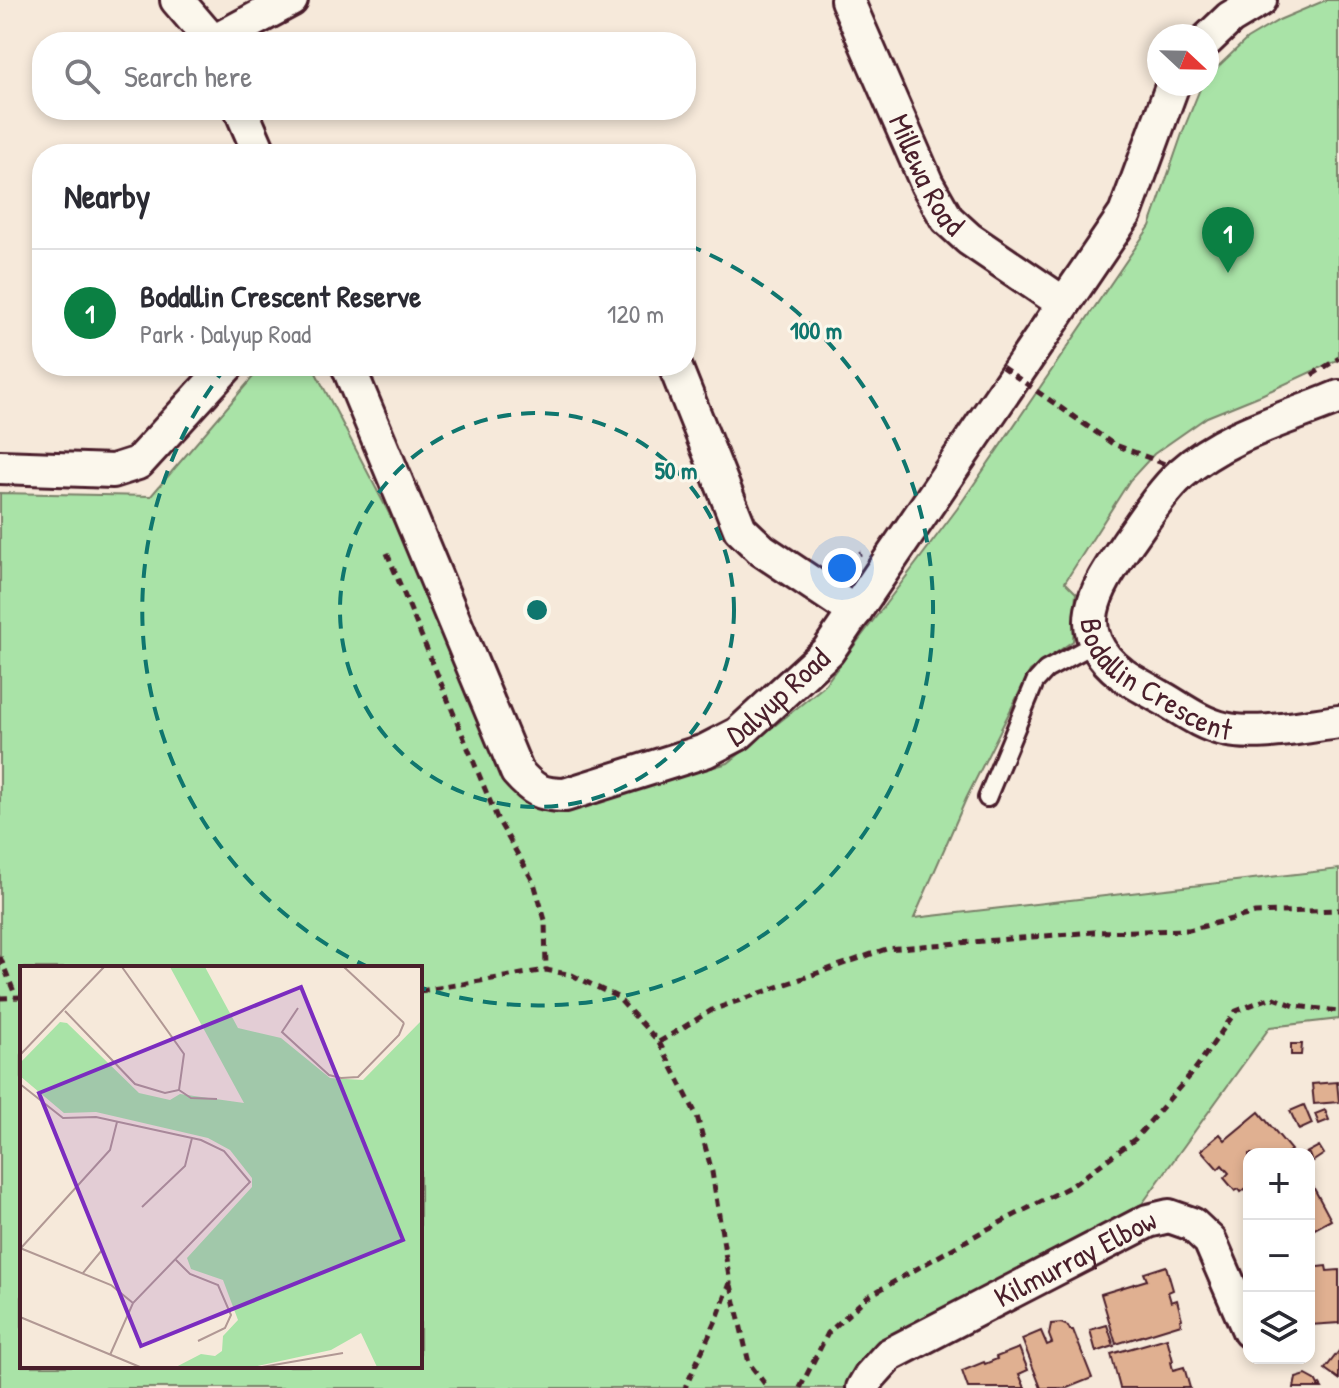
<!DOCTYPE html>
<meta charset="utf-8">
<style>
:root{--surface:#fff;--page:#f2f2f3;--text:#2b2b33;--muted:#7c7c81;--line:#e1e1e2;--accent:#0b8043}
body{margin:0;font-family:"Patrick Hand",sans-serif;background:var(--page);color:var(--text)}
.controls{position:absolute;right:24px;bottom:24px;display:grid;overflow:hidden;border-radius:16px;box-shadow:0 4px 12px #0003}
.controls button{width:72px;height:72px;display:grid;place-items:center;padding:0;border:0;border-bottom:2px solid var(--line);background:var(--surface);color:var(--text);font:40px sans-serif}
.compass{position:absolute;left:1147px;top:24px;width:72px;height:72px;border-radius:50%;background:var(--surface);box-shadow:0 4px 12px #0003;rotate:112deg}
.you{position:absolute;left:842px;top:568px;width:28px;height:28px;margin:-20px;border:6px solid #fff;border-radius:50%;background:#1a73e8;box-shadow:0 0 0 12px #1a73e833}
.badge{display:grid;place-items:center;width:52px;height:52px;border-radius:50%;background:var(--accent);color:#fff;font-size:26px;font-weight:700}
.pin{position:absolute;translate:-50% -66px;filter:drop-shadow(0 2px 4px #0008)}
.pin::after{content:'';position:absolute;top:42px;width:28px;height:24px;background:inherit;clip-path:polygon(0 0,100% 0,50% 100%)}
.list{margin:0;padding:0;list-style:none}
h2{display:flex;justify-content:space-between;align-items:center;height:104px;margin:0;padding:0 32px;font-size:34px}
h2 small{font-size:26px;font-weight:400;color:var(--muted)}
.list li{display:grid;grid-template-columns:52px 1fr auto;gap:24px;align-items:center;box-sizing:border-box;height:128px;padding:0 32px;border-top:2px solid var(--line)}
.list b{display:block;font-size:30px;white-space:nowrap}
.list p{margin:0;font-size:26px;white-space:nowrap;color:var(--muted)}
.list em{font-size:26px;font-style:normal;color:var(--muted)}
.icon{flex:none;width:44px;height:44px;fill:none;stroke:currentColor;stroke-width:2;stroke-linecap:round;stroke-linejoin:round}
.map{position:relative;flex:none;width:1339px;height:1388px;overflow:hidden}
.search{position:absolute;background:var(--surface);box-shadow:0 4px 12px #0003;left:32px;top:32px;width:664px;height:88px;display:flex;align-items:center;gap:20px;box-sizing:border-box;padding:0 28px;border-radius:32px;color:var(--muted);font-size:30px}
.panel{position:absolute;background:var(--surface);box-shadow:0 4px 12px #0003;left:32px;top:144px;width:664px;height:232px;border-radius:32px}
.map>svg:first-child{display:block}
.green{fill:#a9e3a7;stroke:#7a8169;stroke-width:2;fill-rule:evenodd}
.building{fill:#e0b091;stroke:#4a1f2b;stroke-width:2}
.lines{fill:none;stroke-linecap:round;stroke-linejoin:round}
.service-casing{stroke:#4a1f2b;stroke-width:22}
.minor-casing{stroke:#4a1f2b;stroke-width:38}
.path{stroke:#4a1f2b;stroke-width:5;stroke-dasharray:8 6;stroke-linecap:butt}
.service{stroke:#fbf7ec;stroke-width:16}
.minor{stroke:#fbf7ec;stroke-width:32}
.path-bridge{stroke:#4a1f2b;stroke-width:5;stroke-dasharray:8 6;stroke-linecap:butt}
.ring{fill:none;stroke:#0f766e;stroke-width:4;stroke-dasharray:14 10}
.labels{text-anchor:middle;stroke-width:6;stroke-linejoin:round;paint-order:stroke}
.street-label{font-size:30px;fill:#4a1f2b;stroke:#fbf7ec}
.inset-road{fill:none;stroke:#b19894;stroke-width:2}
.view{fill:#7b2cbf;fill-opacity:0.15;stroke:#7b2cbf;stroke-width:4}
.inset-edge{fill:none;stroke:#4a1f2b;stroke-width:4}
.centre{fill:#0f766e;stroke:#fbf7ec;stroke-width:4}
.ring-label{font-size:24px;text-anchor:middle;font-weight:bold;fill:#0f766e;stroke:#fbf7ec;stroke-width:6;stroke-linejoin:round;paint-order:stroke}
</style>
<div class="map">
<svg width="1339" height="1388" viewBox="0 0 1339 1388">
<rect width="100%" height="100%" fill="#f6e9da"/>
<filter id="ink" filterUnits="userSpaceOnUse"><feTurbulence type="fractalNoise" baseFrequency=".0125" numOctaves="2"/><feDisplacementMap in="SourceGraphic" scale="16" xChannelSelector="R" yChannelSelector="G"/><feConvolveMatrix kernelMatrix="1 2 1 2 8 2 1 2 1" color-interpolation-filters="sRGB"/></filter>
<g filter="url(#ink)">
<path class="green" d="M1326,0H1339V359L1261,395L1207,417L1154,454L1130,480L1065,582L1076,593L1073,641L1030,671L966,799L914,918L1339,869V1019L1270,1027L1142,1204L874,1350L855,1388H0V493L151,496L258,371H315L392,519L519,798L560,811L728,763L823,687L957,509L1150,226L1183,131L1202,84H1207V77L1247,39L1279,20ZM22,968H420V1366H22Z"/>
<g class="building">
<path d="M1291,1044H1302L1301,1055H1291Z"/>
<path d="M1337,1082L1339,1102L1314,1104L1312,1084Z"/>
<path d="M1304,1105L1312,1124L1299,1130L1290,1111Z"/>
<path d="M1325,1110L1329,1120L1319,1124L1315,1114Z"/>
<path d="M1259,1112L1291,1150L1286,1154H1249V1186L1241,1192L1239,1189L1235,1191L1224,1178L1229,1173L1222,1165L1218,1169L1201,1150L1220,1134L1225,1140Z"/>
<path d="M1319,1146L1324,1154L1312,1162L1309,1154L1306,1153Z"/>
<path d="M1309,1179L1331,1220L1309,1232Z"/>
<path d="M1166,1266L1173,1290L1168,1292L1171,1302L1177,1300L1182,1319L1180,1320L1181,1324L1116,1344L1101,1294L1147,1280L1144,1273Z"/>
<path d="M1326,1266L1327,1271L1339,1270V1323L1310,1325L1309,1304H1311L1309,1268Z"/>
<path d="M1061,1323L1068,1326L1070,1330H1073L1092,1378L1067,1388H1041L1022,1339L1041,1331L1047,1345L1052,1343L1049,1335L1051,1324Z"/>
<path d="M1107,1325L1114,1346L1096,1352L1090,1330Z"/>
<path d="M1167,1338L1173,1361L1171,1362L1173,1370L1184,1367L1190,1388H1120L1111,1354Z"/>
<path d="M1019,1348L1028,1370L1019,1374L1025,1388H968L962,1371L984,1362L985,1364L997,1359L996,1357Z"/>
<path d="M1339,1351V1379L1325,1369Z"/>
<path d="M1306,1375L1315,1380L1318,1386L1320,1385L1322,1388H1294L1296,1378Z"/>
</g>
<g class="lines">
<defs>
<path id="service" d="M987,798L1035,682L1046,670L1096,643"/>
<g id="minor">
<path d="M177,0L213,42"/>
<path id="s1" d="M847,0L927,184L947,219L969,239L1063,303"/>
<path d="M1207,40L1230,18L1260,0"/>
<path d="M213,42L291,0"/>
<path d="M241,110L260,154"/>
<path id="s2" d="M348,366L517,772C533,790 540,795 565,795L705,751L738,734L828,651L1125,214L1173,84"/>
<path d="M675,366L740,529L762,550L855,612"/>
<path id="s3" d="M1339,397C1286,419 1224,435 1181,474C1162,491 1143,521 1128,542C1097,588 1066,630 1122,674C1133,682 1147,689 1159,696C1179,707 1200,724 1224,729C1256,737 1306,726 1339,722"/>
<path d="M0,467L113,471L138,463L227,366"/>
<path id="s4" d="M863,1388L870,1376L889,1355L1148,1221L1169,1216L1192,1224L1210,1241L1249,1331"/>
</g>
</defs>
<use href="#service" class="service-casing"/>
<use href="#minor" class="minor-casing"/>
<g class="path">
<path d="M1312,375L1339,358"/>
<path d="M387,553L497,818L534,883L545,920L546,970"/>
<path d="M834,564L836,561L861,553"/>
<path d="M0,957L16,997"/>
<path d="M420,991L546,970L572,975L617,997L659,1042L697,1116L712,1172L730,1283L718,1316L685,1388"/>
<path d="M0,998L22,997"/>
<path d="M659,1042L712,1010L886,949L1094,932L1189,930L1255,913L1339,910"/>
<path d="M731,1285L749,1363L768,1388"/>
<path d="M800,1388L828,1333L867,1297L980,1233L1073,1185L1135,1139L1196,1068L1236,1011L1272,997L1295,1006L1339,1011"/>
</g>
<use href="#service" class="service"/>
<use href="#minor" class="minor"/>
<path class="path-bridge" d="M1002,367L1113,444L1165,464"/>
</g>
</g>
<g class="ring">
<circle cx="537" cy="610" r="197"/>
<path d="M370 968A395 395 0 0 1 226 367M688 245A395 395 0 0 1 422 988"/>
</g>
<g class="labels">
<g class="street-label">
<text dy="10" stroke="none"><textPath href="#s1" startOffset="192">Millewa Road</textPath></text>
<text dy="10" stroke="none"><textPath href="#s3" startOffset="444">Bodallin Crescent</textPath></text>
<text dy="10" stroke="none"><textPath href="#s2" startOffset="734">Dalyup Road</textPath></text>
<text dy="10" stroke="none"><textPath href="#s4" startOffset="252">Kilmurray Elbow</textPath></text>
</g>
</g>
<g transform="translate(20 966)">
<rect width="402" height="402" fill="#f6e9da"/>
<path d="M150,1H185L218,62L261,72L310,112L343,114L402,54V401H357L341,367L311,384L233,401H156L181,388L195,390L202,385L203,370L218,354L203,314L171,303L167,292L232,221V212L210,184L188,172L76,146L44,147L0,110V97L40,56L47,57L119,127L150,134L160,128L224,137Z" fill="#a9e3a7"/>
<path class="inset-road" d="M324,1L384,57M278,42L262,66L309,109L321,112L338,111L379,69L384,57M45,45L115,118L145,127L159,124L164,88L102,1M0,89L84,1M0,118L43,152L76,151L181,174L204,185L230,216L113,337L90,389M159,124L171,132L197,133M122,241L165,200L172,172M0,282L91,319L113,337M1,282L90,184L97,156M156,294L170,308L198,319L211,349L205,362L178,375M63,307L82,284M0,351L120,401M242,401L323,387"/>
<path class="view" d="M281,21L383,274L121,380L19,127Z"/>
<rect width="402" height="402" class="inset-edge"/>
</g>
<circle cx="537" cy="610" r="12" class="centre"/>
<g class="ring-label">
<text x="816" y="339">100 m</text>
<text x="676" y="479">50 m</text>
</g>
</svg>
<div class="controls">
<button>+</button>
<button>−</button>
<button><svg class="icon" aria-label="layers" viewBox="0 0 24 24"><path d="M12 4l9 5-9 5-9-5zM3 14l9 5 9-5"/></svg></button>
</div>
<svg class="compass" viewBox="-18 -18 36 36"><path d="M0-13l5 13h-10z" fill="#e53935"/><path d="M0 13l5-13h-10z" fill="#7c7c81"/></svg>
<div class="you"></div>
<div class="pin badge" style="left:1228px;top:273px">1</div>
<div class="search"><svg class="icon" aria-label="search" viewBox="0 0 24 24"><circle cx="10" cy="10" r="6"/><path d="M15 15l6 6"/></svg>Search here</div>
<section class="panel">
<h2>Nearby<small></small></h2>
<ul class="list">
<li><span class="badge">1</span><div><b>Bodallin Crescent Reserve</b><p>Park · Dalyup Road</p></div><em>120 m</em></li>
</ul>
</section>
</div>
